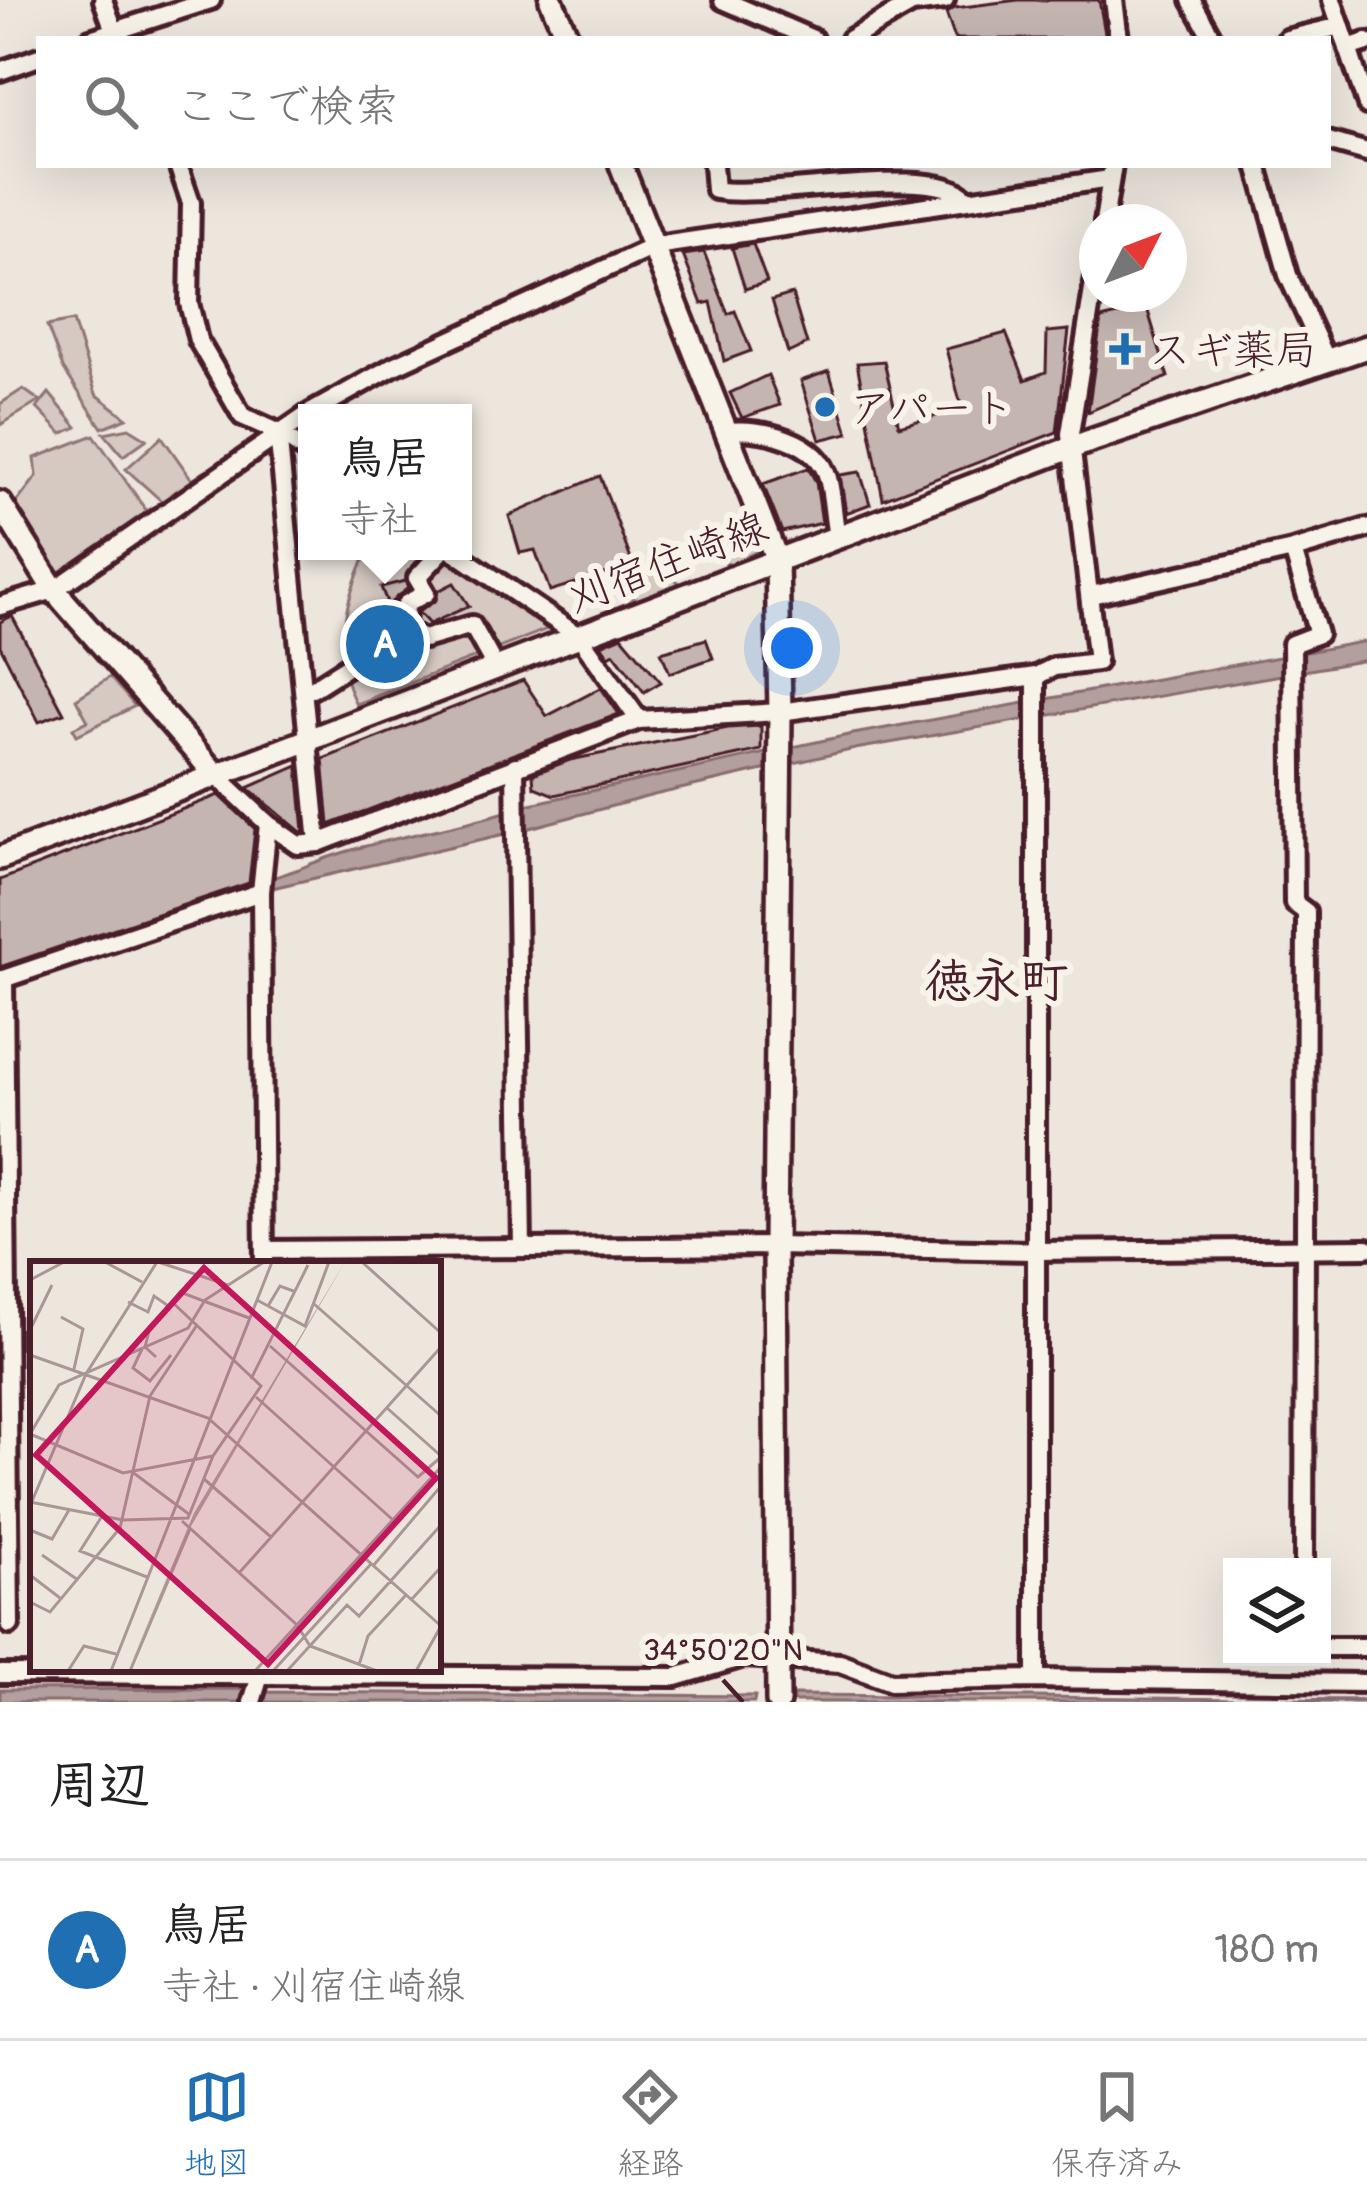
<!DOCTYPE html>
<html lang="ja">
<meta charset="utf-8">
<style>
:root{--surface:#fff;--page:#f6f6f6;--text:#222;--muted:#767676;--line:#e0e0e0;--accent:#1f6fb2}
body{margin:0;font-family:Pangolin,"Klee One",sans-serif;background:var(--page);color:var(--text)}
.controls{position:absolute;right:36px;bottom:36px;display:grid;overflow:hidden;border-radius:0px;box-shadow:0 12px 48px #0002}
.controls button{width:108px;height:108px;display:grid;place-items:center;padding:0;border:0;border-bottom:3px solid var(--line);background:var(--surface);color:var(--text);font:60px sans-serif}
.compass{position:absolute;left:1079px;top:204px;width:108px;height:108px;border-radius:50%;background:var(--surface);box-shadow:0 12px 48px #0002;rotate:48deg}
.you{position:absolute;left:792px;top:648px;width:42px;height:42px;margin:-30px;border:9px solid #fff;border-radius:50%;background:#1a73e8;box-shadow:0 0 0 18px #1a73e833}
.badge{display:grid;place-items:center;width:78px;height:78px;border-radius:50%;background:var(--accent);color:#fff;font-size:39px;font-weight:700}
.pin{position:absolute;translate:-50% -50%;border:6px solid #fff;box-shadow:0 3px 12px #0006}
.popup{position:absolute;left:298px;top:404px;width:174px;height:156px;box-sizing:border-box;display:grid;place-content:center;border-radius:0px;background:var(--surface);filter:drop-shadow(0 3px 9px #0005);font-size:39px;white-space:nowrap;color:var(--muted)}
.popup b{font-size:45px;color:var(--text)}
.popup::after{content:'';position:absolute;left:50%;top:100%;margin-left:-24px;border:24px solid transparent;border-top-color:var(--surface)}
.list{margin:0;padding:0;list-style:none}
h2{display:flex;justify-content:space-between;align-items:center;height:156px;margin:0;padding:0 48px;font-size:51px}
h2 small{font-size:39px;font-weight:400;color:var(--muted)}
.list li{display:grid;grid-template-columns:78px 1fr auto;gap:36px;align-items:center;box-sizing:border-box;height:180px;padding:0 48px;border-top:3px solid var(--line)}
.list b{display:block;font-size:45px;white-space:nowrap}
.list p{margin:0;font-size:39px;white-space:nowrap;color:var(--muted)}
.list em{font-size:39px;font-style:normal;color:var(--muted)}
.icon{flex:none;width:66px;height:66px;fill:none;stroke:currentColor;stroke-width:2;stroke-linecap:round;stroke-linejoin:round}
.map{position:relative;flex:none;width:1367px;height:1702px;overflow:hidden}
.search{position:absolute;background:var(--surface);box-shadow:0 12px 48px #0002;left:36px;right:36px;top:36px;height:132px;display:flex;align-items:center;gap:30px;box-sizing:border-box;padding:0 42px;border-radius:0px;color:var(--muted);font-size:45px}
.sheet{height:336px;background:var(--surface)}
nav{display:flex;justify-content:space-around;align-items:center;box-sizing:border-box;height:168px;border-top:3px solid var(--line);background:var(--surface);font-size:33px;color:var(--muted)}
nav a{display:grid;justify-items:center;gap:6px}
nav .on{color:var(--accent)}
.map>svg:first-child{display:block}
.green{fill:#d5c9c2;stroke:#907476;stroke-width:3}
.water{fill:#b39f9d;stroke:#896c6f;stroke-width:3}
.building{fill:#c4b5b0;stroke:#4a1f2b;stroke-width:3}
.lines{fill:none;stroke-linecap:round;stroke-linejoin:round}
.street-casing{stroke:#4a1f2b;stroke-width:26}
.secondary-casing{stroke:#4a1f2b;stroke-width:30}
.street{stroke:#f7f3e8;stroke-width:16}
.secondary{stroke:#f7f3e8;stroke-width:21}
.ticks{fill:none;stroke:#4a1f2b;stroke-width:4.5}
.poi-dot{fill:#1f6fb2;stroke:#f7f3e8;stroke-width:4.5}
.labels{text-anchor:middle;stroke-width:12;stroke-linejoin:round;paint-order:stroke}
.poi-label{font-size:42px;fill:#4a1f2b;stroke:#f7f3e8;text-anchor:start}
.street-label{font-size:42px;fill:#4a1f2b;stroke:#f7f3e8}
.quarter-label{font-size:48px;font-weight:bold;fill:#4a1f2b;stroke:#f7f3e8}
.inset-road{fill:none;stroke:#ab9696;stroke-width:3}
.view{fill:#c2185b;fill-opacity:0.15;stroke:#c2185b;stroke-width:6}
.inset-edge{fill:none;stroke:#4a1f2b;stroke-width:6}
.ticks-label{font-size:30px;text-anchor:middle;fill:#4a1f2b;stroke:#f7f3e8;stroke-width:12;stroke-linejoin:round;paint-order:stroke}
</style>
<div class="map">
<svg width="1367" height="1702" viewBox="0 0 1367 1702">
<rect width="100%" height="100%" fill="#ece6dd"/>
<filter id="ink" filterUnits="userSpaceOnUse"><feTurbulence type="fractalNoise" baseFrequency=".00833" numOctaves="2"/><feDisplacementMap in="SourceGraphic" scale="24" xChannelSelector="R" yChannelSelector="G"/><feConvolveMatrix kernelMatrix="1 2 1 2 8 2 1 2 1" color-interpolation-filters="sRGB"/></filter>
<g filter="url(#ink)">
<g class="green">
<path d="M73,321L96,394L127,418L102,428L63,368L47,326Z"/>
<path d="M23,389L40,401L0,425V404Z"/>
<path d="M49,393L77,427L62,434L37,408Z"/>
<path d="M129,428L147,439L123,456L104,433Z"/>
<path d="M94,435L150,516L68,575L51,574L14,506L37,476L35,458Z"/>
<path d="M162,437L195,484L166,505L126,469Z"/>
<path d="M755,531L760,550L726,566L725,544Z"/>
<path d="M368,551H434L550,628L356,704C331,657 345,597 368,551Z"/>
<path d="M657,561L681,585L627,606Z"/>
<path d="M110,677L135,706L77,735L73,728L88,721L76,699Z"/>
</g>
<g class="water">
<path d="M1367,641V660L855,749L654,795L522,830L268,889L0,978V970L299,869C371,837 451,832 526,805L853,734Z"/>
<path d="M251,1689L246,1702H0V1690Z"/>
<path d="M266,1692L755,1696L754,1702H261Z"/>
<path d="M793,1695L1367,1700V1702H793Z"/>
</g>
<g class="building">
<path d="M1018,0H1099L1106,39H955L946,13L955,8Z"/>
<path d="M753,244L767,282L745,289L732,248Z"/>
<path d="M704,252L728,314L735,311L751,351L724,361L711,302L702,304L683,255Z"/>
<path d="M792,294L807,344L788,353L772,300Z"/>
<path d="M1147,308L1168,377L1088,412L1101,319Z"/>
<path d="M1069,330L1057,432L883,499L857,363L884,361L899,426L962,409L946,349L1006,333L1025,380L1046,372L1047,332Z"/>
<path d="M829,371L848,433L820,440L801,381Z"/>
<path d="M768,375L780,405L742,418L730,393Z"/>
<path d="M808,468L816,482L822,523L782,532L763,484Z"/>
<path d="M860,472L870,504L846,513L840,475Z"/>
<path d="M600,476L633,565L550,591L535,550L520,553L509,516Z"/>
<path d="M405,581L408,588L388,605L381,587Z"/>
<path d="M454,583L469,606L429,624L418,612L436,600L438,591Z"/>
<path d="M12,616L64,713L39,722L0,646V622Z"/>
<path d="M622,636L661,682L644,692L614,653L609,656L601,645Z"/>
<path d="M706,639L713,658L670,673L661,652Z"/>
<path d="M523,680L547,716L601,688L619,714L329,825L323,759Z"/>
<path d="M761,726V750L554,795L534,787L533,774L570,760L728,728Z"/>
<path d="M298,766L304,831L301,832L248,788Z"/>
<path d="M219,795L255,829L249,883L0,967V880Z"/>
</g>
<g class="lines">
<defs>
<g id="street">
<path d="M103,0L117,38"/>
<path d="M723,0L813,39"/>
<path d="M1114,0L1119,39"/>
<path d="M1191,0L1213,39"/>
<path d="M1332,0L1367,105"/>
<path d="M90,39L211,0"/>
<path d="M850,39L912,4L945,0"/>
<path d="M1287,39L1341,26"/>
<path d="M1348,48L1367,42"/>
<path d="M0,71L39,57"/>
<path d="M1328,141L1367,152"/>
<path d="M178,165L191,203L189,303L198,340L242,416L278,432L307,452"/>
<path d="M713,165L715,190C769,200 937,162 967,199"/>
<path d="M1257,165L1288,275L1327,361"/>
<path d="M1104,222L1113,165"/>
<path d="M310,413L394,366L655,246L1110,179"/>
<path d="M729,431C762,428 818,440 828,478C833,497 833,517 837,536"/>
<path d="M278,432L318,843"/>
<path d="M1293,550L1318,634L1292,644L1294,903L1306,912L1304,1567"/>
<path d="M453,551L580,637L639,720"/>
<path d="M1091,595L1293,550L1367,528"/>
<path d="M0,606L54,590L307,415"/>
<path d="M405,630L424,639L472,625L493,663"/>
<path d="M1036,676V1679"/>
<path d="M312,689L405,630L406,604L426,593L417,578L442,551"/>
<path d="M515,766L522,1248"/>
<path d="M216,775L268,824L298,845L318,843L639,720L780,712L1036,676L1054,667L1097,662L1070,434L1097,264"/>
<path d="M4,979L10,1625"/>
<path d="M0,980L261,892"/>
<path d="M264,1250L775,1246L1035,1251L1367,1248"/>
<path d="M264,1264L261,892L268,824"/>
<path d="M1322,1647H1367"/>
<path d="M0,1674L676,1677L744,1657L840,1663L891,1682L1036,1679L1367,1683"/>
<path d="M252,1702L262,1669"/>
</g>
<g id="secondary">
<path d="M551,0L568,39"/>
<path d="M621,165L777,560L780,712L775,1246L778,1702"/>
<path d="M0,503L54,590L216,775"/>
<path d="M0,858L1073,447L1367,347"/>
</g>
</defs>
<use href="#street" class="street-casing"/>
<use href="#secondary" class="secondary-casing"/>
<use href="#street" class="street"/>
<use href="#secondary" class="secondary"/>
</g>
</g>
<path class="ticks" d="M723,1680L743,1702"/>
<g class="poi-dot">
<path d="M1119 331h12v12h12v12h-12v12h-12v-12h-12v-12h12z"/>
<circle cx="825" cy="407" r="12"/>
</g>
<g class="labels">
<g class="poi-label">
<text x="1149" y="364">スギ薬局</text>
<text x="849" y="422">アパート</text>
</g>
<g class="street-label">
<text transform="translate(667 561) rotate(-21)" y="15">刈宿住崎線</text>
</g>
<g class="quarter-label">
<text x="996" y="997">徳永町</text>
</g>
</g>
<g transform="translate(30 1261)">
<rect width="411" height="411" fill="#ece6dd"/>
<path d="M315,1L160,267L98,410L164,252Z" fill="#b39f9d"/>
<path class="inset-road" d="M75,1L112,21M128,1L198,24M332,1L411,72M0,19L34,1M227,39L275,65L299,1M98,41L118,51L124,35L137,44M142,41L150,31L219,57M283,42L411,155M238,45L250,25L266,31M31,56L53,68L44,108M0,69L22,24M240,85L388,216L411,196M112,88L103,107L120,120L141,94M0,94L178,157L411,365M221,118L278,4M226,136L363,259M357,147L411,195M183,195L93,212L0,173L29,124L158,67L175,39L234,1M101,210L160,254M174,218L241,276M0,241L93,259L158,257L183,195L231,125L142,41L119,70L115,86L126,96M0,245L56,113L127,1M72,255L50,290L117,316M152,260L267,364L280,385L347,410M0,269L22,278L39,249M12,294L48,319M343,305L411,225M209,312L411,86M0,314L30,337M140,314L229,392M382,338L411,306M0,341L20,351L90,267L120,135L167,64M329,404L338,375L376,334M38,410L54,385L86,393M81,410L242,1M100,410L160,268M225,410L411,206M243,410L341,303M257,410L317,344L329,355L411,264M386,410L411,365"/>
<path class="view" d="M174,7L406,217L238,403L6,194Z"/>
<rect width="411" height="411" class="inset-edge"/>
</g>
<g class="ticks-label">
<text x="723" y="1660">34°50'20"N</text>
</g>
</svg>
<div class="controls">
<button><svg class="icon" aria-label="layers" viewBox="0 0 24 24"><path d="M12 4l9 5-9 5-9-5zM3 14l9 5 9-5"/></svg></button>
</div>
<svg class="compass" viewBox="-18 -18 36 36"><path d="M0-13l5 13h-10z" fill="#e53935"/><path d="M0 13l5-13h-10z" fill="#767676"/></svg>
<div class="you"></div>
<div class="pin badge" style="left:385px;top:644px">A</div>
<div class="popup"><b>鳥居</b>寺社</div>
<div class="search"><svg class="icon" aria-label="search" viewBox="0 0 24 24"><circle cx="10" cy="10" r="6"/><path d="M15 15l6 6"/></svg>ここで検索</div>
</div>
<section class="sheet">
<h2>周辺<small></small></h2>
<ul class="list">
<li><span class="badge">A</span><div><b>鳥居</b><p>寺社 · 刈宿住崎線</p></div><em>180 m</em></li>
</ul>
</section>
<nav>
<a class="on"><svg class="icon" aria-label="map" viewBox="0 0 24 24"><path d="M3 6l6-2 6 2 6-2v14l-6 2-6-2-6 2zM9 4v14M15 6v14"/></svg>地図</a>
<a><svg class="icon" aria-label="directions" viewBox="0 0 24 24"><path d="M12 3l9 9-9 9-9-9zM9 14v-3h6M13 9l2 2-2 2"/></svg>経路</a>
<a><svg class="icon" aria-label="saved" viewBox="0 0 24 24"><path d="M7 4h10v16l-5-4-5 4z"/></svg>保存済み</a>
</nav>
